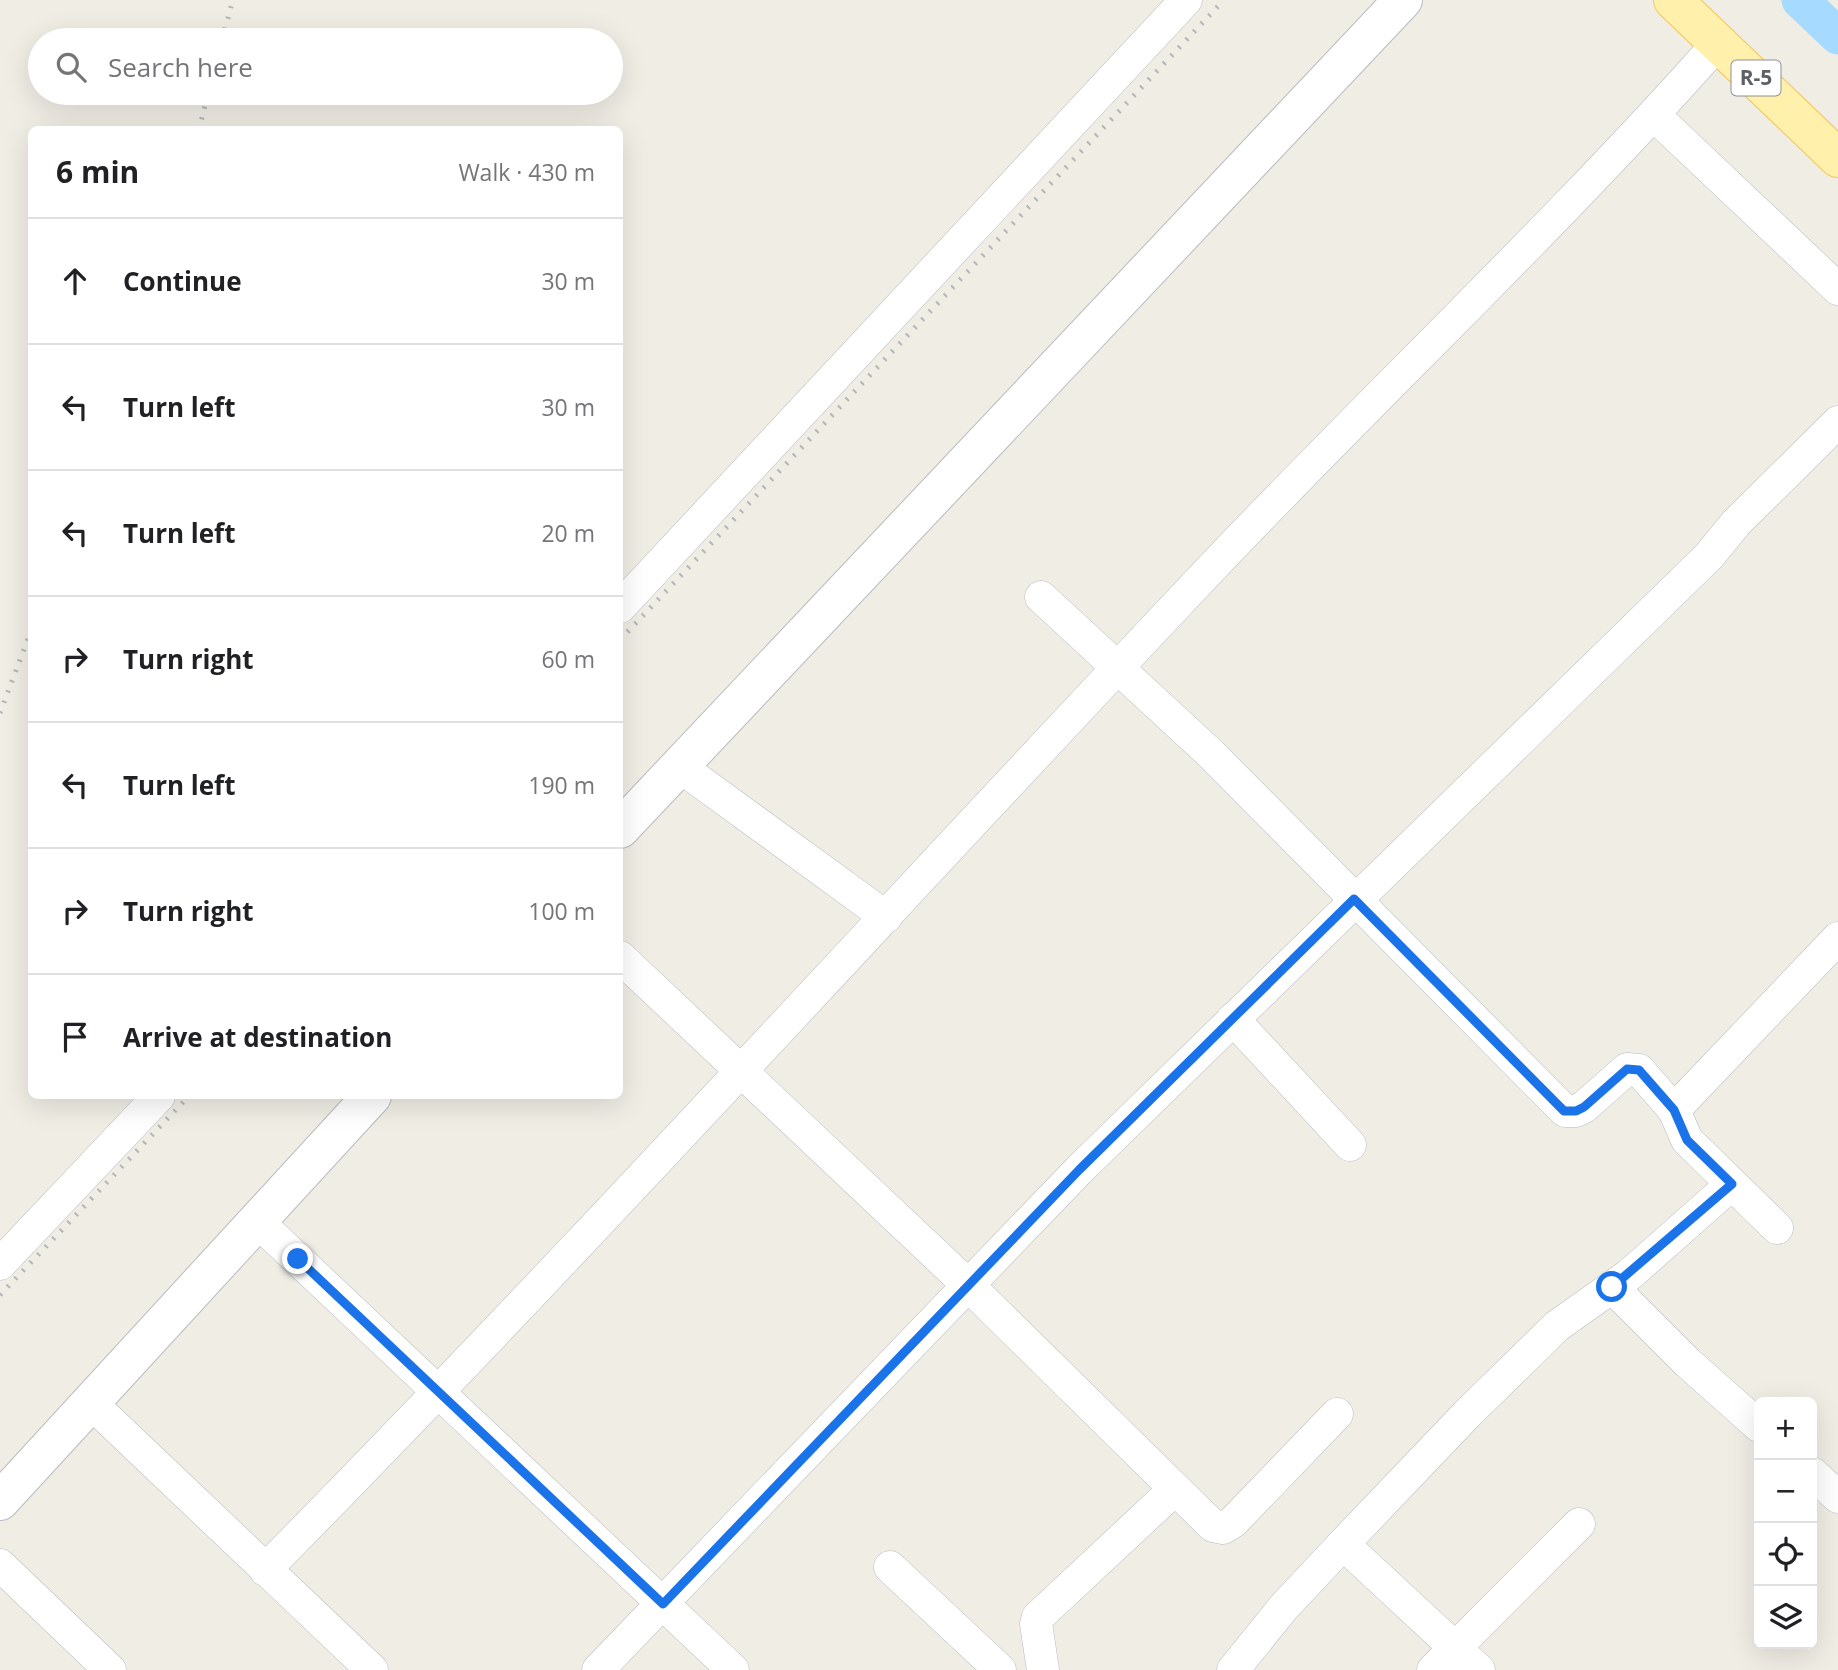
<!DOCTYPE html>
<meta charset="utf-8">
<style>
:root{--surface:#fff;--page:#f2f2f2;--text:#202124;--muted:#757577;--line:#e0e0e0}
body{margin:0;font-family:"Open Sans",sans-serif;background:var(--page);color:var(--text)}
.controls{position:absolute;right:21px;bottom:21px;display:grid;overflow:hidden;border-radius:10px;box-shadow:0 7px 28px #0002}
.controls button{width:63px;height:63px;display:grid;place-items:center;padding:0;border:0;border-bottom:2px solid var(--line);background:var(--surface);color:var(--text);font:35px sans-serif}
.stop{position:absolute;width:21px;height:21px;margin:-16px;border:5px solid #1a73e8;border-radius:50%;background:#fff}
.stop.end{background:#1a73e8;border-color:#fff;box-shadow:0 2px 7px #0008}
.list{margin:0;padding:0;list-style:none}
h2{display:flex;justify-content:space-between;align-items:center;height:91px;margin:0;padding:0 28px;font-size:30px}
h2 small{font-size:23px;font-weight:400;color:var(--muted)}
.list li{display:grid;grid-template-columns:46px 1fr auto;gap:21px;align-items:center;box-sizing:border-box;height:126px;padding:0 28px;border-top:2px solid var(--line)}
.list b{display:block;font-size:26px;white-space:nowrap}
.list em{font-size:23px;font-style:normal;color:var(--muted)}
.icon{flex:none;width:38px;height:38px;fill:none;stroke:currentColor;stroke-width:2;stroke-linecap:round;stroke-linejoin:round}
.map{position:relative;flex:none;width:1838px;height:1670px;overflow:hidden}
.search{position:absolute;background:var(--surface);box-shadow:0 7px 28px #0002;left:28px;top:28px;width:595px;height:77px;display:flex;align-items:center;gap:18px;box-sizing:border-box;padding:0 24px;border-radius:38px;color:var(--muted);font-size:26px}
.panel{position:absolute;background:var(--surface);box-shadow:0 7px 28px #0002;left:28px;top:126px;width:595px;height:973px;border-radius:10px}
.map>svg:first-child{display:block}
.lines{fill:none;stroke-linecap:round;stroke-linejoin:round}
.canal{stroke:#a6daff;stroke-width:37}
.minor-casing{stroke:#b8bbbf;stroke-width:33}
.tertiary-casing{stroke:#b8bbbf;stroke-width:40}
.primary-casing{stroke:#f5c659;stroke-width:40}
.minor{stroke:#fff;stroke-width:32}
.tertiary{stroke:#fff;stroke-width:38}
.primary{stroke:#fff0ab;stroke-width:38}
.rail{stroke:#b4b5b6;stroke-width:5;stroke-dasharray:2 9;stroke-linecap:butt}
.route{stroke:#1a73e8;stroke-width:9}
.labels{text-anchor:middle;stroke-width:7;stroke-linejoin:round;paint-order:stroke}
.shield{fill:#fff;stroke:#8e9094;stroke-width:2}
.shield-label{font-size:21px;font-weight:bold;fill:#5d6166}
</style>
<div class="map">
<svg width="1838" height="1670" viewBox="0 0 1838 1670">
<rect width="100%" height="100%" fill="#f0ede5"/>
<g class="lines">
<path class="canal" d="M1800,0L1838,36"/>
<defs>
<g id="minor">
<path d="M1654,115L1838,289"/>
<path d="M1041,597L1210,753L1565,1111H1576L1584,1107L1627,1069L1639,1070L1674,1110L1687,1140L1777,1228"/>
<path d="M620,607L1186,0"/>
<path d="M679,766L886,917"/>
<path d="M620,957L969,1286L1213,1526L1223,1528L1233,1522L1337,1414"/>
<path d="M1233,1019L1350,1145"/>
<path d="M1674,1110L1838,938"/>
<path d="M257,1221L733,1670"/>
<path d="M0,1264L159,1096"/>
<path d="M1612,1287L1688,1363L1759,1426"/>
<path d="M90,1402L372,1670"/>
<path d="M1812,1473L1838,1497"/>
<path d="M1343,1544L1479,1670"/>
<path d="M0,1565L110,1670"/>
<path d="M890,1567L1000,1670"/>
<path d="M265,1570C585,1245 891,907 1204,576C1374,396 1555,227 1719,42"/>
<path d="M598,1670L1079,1170L1709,556L1736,523L1838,422"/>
<path d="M1043,1670L1036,1624L1038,1617L1175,1489"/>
<path d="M1233,1670L1283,1608L1343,1544L1467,1414L1557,1326L1629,1275L1732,1184"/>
<path d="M1433,1670L1579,1524"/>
</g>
<g id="tertiary">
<path d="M620,829L1403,0"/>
<path d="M0,1501L372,1096"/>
</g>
<path id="primary" d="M1673,0L1838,158"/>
</defs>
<use href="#minor" class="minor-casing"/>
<use href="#tertiary" class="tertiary-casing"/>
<use href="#primary" class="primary-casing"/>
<use href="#minor" class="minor"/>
<use href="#tertiary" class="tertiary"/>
<use href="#primary" class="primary"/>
<g class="rail">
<path d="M222,40L233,0"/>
<path d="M199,130L208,93"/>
<path d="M620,640L1224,0"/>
<path d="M0,713L32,628"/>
<path d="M0,1295L189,1096"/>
</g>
</g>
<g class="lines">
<path class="route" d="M298,1259L663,1604L1079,1170L1354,899L1564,1111H1576L1584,1107L1627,1069L1639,1070L1674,1110L1687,1140L1732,1184L1612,1287"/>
</g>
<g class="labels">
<rect class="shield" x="1731.5" y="60.5" width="49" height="35" rx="5"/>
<g class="shield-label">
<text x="1756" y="85">R-5</text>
</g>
</g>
</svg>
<div class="controls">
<button>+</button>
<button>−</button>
<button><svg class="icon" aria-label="locate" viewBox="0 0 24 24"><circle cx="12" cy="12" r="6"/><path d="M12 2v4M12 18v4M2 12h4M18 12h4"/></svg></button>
<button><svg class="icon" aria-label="layers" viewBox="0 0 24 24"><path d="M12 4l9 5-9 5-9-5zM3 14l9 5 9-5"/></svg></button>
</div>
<div class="stop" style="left:1612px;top:1287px"></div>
<div class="stop end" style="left:298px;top:1259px"></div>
<div class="search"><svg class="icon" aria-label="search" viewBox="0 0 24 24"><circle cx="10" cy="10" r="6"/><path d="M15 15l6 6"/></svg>Search here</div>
<section class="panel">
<h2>6 min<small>Walk · 430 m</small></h2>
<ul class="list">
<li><svg class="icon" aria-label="ahead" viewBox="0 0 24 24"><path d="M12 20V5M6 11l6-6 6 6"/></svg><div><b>Continue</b></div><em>30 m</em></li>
<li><svg class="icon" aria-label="left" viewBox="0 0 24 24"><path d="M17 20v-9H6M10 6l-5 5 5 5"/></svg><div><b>Turn left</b></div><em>30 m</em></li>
<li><svg class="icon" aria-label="left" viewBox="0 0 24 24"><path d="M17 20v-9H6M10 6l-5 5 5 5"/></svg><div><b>Turn left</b></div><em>20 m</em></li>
<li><svg class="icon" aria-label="right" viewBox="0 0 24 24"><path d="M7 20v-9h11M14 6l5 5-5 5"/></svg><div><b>Turn right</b></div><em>60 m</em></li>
<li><svg class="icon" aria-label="left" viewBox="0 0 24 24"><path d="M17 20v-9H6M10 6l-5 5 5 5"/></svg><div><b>Turn left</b></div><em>190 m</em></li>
<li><svg class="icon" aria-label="right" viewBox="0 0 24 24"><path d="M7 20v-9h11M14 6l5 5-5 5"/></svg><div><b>Turn right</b></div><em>100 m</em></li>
<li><svg class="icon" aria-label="arrive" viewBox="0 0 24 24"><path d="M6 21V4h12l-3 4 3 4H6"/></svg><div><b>Arrive at destination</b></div></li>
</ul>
</section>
</div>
